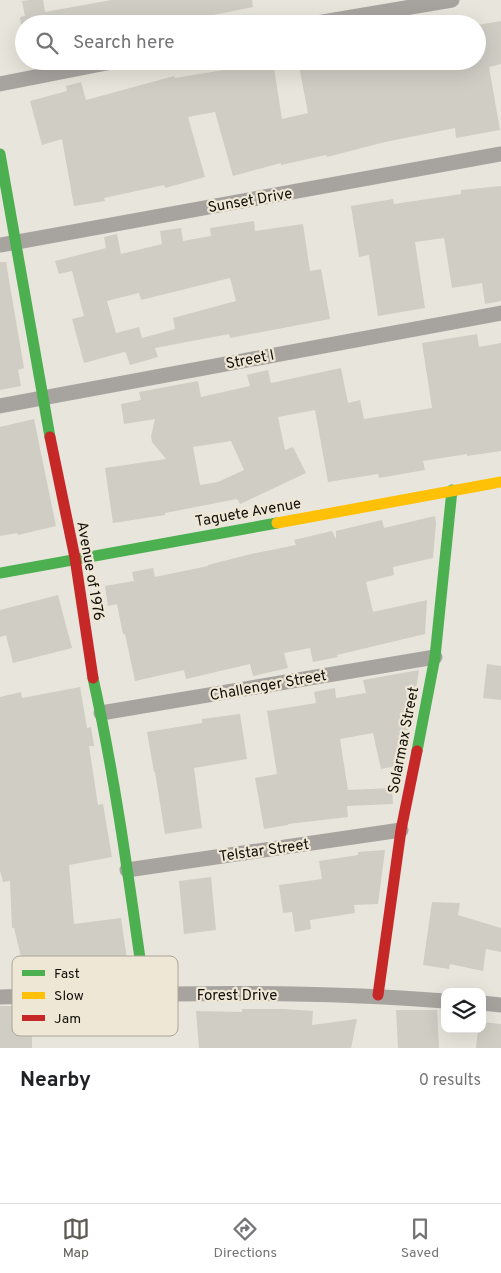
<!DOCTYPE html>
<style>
:root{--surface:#fff;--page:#f2f2f2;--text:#202124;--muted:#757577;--line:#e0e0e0;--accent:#5d5b54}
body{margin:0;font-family:Overpass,sans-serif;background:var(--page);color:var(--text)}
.controls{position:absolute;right:15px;bottom:15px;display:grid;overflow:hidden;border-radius:10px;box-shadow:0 5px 20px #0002}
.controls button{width:45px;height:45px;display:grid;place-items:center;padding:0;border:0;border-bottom:1px solid var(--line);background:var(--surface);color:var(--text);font:25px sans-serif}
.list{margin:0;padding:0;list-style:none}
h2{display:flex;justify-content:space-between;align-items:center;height:65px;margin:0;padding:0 20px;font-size:21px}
h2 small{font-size:16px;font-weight:400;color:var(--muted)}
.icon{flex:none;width:28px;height:28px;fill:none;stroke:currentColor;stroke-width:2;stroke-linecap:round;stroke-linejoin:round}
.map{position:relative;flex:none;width:501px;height:1048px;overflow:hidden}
.search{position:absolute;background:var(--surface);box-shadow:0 5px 20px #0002;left:15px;right:15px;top:15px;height:55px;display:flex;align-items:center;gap:12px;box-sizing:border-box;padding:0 18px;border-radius:28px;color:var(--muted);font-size:19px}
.sheet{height:155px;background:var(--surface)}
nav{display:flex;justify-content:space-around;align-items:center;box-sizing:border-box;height:70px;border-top:1px solid var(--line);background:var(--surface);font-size:14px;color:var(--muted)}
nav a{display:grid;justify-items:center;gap:2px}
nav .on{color:var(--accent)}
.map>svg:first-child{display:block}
.building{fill:#d0cdc5;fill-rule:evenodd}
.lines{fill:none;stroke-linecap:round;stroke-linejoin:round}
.street{stroke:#a7a4a0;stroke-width:15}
.fast{stroke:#4caf50;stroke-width:11}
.slow{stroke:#ffc107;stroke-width:11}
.jam{stroke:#c62828;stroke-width:11}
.labels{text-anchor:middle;stroke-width:4.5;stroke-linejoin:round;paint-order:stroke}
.street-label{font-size:15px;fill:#12100a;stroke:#eee7d6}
.key{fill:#eee7d6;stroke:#aca699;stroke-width:1}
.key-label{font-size:14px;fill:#12100a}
</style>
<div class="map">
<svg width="501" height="1048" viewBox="0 0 501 1048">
<rect width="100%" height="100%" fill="#e8e5dc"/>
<g class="building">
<path d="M30,0H43L45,12L111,0H252L253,7L169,24H21L20,17L25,16L22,1Z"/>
<path d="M501,21V64L489,67L500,130L456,138L455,128L385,142L327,157L326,155L281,165V163L233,176L215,112L188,117L205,177L165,188L164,185L104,198L105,201L74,206L62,139L42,145L30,101L67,91L66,86L81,82L86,100L174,76L175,78L273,62L282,119L308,113L298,61H477V25Z"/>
<path d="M501,186V301L485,304L482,283L452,288L444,238L415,242L425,308L378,316L369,255L359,257L351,206L393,199L394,204L461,194V190Z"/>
<path d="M254,221L255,231L303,224L310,271L321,269L330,319L230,338L229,334L155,348L158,357L130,365L126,353L124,352L84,363L72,319L84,316L72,271L59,274L55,261L106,248L104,237L117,234L121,254L162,244L160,231L181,228L183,241L211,236L210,228ZM230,278L236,301L173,318L175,329L142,338L139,327L116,333L107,301L139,293L141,300Z"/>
<path d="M0,262H6L24,368L18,370L21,386L0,390Z"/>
<path d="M477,334L479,347L501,343V451L467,456V454L423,461L425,470L379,478L378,474L328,482L315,410L278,417L285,450L293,447L306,473L240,504L237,499L165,513V515L113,523L105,468L166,459L152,442L151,436L155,419L124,424L121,404L141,400L139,392L198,381L201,397L250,386L247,375L268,370L271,383L341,368L348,403L360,400L364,419L432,408L422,343ZM231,441L244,470L218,482L200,485L193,447Z"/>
<path d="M34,419L56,526L18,535L17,533L0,536V427Z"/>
<path d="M435,516L436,523L433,558L393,567L394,575L366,582L373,612L427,600L425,634L337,655L338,657L313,662L310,648L284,653L288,668L253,676L250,664L186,679L184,670L135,681L125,634H123L117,604L108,606L105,586L134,581L132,572L153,568L155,577L208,566V565L251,554L296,545L294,540L332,531L336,539V531L382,520L384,528Z"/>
<path d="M58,595L72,648L13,663L6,635L0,637V610Z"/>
<path d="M487,664L501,666V700L483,698Z"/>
<path d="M419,670L416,690L406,692L410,718L408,730L401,731L405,747L401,765L381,769L373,733L340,739L348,790L392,788L393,804L347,806L348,817L288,824V825L264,829L255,778L277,774L267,711L316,703L314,692L335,688L336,698L366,693L363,680Z"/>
<path d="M80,687L87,728L91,727L94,746H89L98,805L103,804L112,857L69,865L74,924L121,918L128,966L84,972L83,961L25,973L14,928H12L10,881L3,882L0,871V697L21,692L22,698Z"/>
<path d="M240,714L247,759L194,768L202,828L165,834L155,772H154L147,732L202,723V719Z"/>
<path d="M385,850L378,904L354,905L355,913L310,920L311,929L295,932L292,912L283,913L279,885L322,879L319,861L358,855V852Z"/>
<path d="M211,877L216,930L184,934L179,881Z"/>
<path d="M432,902L460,903L458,915L501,928V952L486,949L483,971L450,964L449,969L423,965Z"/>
<path d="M0,1006H19L20,1018H32V1048H0Z"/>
<path d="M242,1009H284L313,1011L312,1025L357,1019L351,1048H199L196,1011L242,1012Z"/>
<path d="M396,1010H437L439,1048H398Z"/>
<path d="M482,1022L501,1024V1048H476L478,1029H482Z"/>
</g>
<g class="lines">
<g class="street">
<path d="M311,24L452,0"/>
<path d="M0,84L117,61"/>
<path d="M0,245L501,154"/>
<path d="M0,406L501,313"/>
<path d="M101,713L435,657"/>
<path d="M127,870L401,830"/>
<path d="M0,997C148,994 297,989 445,1001"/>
<path d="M482,1003L501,1005"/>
</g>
<g class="fast">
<path d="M0,154L50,437"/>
<path d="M0,573L277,523"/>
<path d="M93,678C116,782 130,888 145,994"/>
<path d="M417,751L435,657L452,490"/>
</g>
<path class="slow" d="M277,523L501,482"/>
<g class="jam">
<path d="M50,437L75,558L93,678"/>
<path d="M378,995L401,830L417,751"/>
</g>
</g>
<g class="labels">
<g class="street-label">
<text transform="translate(250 200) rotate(-10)" y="5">Sunset Drive</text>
<text transform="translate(250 359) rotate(-11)" y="5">Street I</text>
<text transform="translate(248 512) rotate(-10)" y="5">Taguete Avenue</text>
<text transform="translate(91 571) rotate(80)" y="5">Avenue of 1976</text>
<text transform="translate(268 685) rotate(-10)" y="5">Challenger Street</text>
<text transform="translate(403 740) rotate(-79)" y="5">Solarmax Street</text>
<text transform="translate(264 850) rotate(-8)" y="5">Telstar Street</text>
<text x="237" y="1000">Forest Drive</text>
</g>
</g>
<rect x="12" y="956" width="166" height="80" rx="8" class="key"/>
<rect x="22" y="970" width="23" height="6" fill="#4caf50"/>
<rect x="22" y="992" width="23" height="7" fill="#ffc107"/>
<rect x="22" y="1015" width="23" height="6" fill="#c62828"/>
<g class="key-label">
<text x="54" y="978">Fast</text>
<text x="54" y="1000">Slow</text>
<text x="54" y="1023">Jam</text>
</g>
</svg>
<div class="controls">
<button><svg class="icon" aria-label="layers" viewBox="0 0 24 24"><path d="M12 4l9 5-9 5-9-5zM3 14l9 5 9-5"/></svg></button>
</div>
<div class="search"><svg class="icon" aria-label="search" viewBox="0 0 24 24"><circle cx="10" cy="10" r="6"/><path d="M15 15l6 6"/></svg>Search here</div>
</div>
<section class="sheet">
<h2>Nearby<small>0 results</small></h2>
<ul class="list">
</ul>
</section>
<nav>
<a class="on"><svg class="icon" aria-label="map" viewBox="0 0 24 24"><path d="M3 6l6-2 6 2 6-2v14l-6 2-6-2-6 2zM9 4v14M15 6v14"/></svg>Map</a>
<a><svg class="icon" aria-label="directions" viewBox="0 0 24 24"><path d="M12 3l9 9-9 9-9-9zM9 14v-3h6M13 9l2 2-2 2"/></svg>Directions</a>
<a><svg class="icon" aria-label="saved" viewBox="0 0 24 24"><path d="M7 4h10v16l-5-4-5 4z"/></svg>Saved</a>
</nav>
